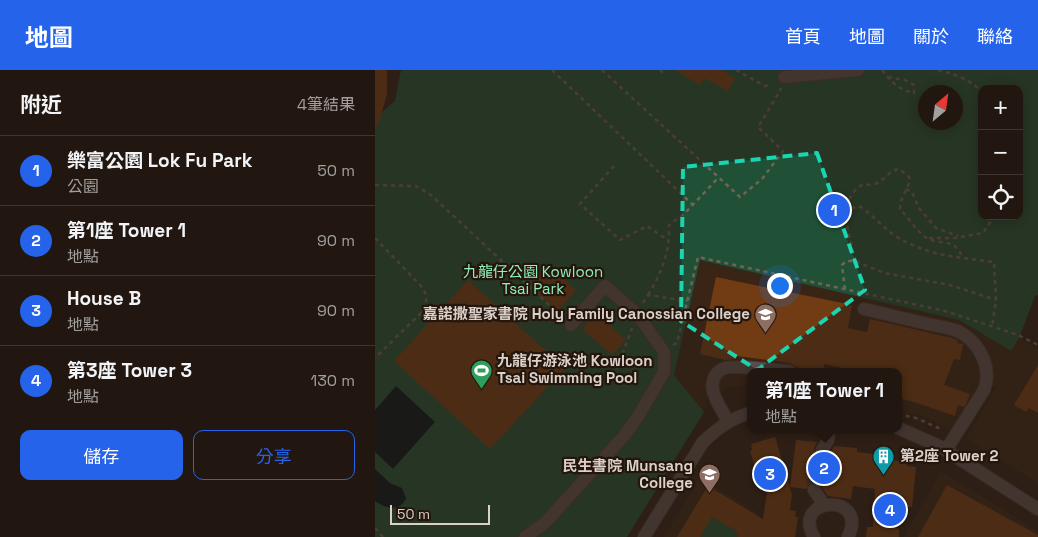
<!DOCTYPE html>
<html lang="zh-TW">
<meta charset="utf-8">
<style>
:root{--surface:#221710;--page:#2a2019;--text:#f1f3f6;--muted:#a29f9f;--line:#3f3630;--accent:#2563eb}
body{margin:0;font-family:"Space Grotesk","Noto Sans TC",sans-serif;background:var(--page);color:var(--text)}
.controls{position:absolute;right:15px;top:15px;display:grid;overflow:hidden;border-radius:10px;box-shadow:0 2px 12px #0003}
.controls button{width:45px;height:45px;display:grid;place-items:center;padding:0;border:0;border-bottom:1px solid var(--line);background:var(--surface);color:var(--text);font:25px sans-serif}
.compass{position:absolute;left:543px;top:15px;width:45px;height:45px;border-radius:50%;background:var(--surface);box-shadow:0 2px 12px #0003;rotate:29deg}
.scale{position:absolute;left:15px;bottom:12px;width:100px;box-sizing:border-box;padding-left:5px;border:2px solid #dbd0ca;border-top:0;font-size:14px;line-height:18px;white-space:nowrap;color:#dbd0ca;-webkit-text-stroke:4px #24160c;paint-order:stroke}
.you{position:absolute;left:404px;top:215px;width:18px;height:18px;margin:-12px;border:4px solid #fff;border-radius:50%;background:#1a73e8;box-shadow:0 0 0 8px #1a73e833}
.badge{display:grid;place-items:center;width:32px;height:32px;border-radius:50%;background:var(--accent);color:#fff;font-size:16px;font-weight:700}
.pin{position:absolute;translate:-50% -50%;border:2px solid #fff;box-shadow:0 1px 5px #0006}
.popup{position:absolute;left:372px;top:298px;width:155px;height:65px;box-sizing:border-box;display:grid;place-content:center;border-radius:10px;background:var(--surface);filter:drop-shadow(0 1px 4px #0005);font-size:16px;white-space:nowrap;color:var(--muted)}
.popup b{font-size:19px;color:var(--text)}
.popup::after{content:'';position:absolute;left:50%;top:100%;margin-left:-10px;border:10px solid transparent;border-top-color:var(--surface)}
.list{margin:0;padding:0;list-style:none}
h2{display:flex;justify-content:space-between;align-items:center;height:65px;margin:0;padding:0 20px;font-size:21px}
h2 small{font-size:16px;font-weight:400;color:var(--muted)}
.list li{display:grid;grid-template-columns:32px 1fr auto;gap:15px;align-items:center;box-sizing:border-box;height:70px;padding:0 20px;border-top:1px solid var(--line)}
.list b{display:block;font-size:19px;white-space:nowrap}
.list p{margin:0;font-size:16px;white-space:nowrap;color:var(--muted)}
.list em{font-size:16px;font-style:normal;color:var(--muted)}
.actions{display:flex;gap:10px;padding:15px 20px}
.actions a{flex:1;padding:11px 0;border:1px solid var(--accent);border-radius:10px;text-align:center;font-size:18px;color:var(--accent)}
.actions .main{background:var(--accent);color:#fff}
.icon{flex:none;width:28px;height:28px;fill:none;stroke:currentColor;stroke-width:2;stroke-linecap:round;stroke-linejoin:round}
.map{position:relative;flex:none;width:663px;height:467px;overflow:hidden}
header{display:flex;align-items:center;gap:30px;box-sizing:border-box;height:70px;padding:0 25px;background:var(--accent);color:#fff}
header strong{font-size:24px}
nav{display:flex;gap:28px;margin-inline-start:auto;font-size:18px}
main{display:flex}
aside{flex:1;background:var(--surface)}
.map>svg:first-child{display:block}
.built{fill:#392416}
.green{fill:#205137;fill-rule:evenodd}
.water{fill:#00161c}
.building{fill:#713c13}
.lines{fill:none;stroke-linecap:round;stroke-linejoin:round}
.minor-tunnel{stroke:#483a30;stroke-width:12;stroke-dasharray:12 6;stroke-linecap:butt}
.minor-casing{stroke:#4a3b32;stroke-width:14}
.path{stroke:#70635a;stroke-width:2.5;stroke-dasharray:4 4;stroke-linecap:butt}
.minor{stroke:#5b5150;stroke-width:12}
.marked{fill:none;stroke:#1bd5b1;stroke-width:4;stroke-dasharray:10 6;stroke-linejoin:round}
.labels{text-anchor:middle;stroke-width:4.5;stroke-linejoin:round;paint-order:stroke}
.park-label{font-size:15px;fill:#8ff0b9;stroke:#24160c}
.poi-label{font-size:15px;font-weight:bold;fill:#dbd0ca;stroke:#24160c;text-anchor:end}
</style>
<header>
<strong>地圖</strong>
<nav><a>首頁</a><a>地圖</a><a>關於</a><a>聯絡</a></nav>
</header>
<main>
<aside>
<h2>附近<small>4筆結果</small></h2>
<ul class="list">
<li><span class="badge">1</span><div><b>樂富公園 Lok Fu Park</b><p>公園</p></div><em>50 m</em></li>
<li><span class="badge">2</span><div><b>第1座 Tower 1</b><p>地點</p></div><em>90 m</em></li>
<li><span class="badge">3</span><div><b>House B</b><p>地點</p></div><em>90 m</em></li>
<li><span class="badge">4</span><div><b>第3座 Tower 3</b><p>地點</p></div><em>130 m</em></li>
</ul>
<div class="actions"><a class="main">儲存</a><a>分享</a></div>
</aside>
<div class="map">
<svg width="663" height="467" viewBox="0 0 663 467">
<rect width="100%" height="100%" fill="#2e1f15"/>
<g class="built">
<path d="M325,189L584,250L636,281L644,268L663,279V413L591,369L621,317L616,314L605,312L597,328L576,360L553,348L523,340V302H375V316L355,317L339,324L332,329L329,342L299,305Z"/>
<path d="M566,401L663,461V467H529Z"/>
<path d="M325,408L380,441L389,467H289Z"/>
</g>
<g class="green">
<path d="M26,0H663V225L660,226L644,268L636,281L584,250L325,190L299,305L329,342L252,467H0V48L20,31ZM607,19H644V146H607ZM550,22H580V52H550Z"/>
<path d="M337,447L361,461L363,467H325Z"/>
</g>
<g class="water">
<path d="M21,316L60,352L18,399L0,382V340Z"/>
<path d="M0,399L15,413L27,418L31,428C25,442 11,439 0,431Z"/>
</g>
<g class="building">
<path d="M0,0H12V24L3,56L0,55Z"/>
<path d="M300,0H346L360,8L353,21L329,8L325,15Z"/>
<path d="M172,194L201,220L183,241L154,215Z"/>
<path d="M341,207L477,235L473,258L492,262L495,249L577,268L583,271L582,273L588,274L585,290L579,289L569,315L595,324L592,332L589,337L583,335L580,346L539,332L523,328V302H471L472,299L449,294L448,302H444L421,297L415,293L362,286L361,289L351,290L325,284Z"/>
<path d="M93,210L190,298L115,379L19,291Z"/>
<path d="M221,243L251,270L237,285L207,259Z"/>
<path d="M663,295V343L654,338L651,342L639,335Z"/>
<path d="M400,367L417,425L415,440L421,441L420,447H423L420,467H363L361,461L337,447L325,467H302L333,416L388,449L393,415L386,417L375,381L377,380L376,374Z"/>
<path d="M421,370L442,372L439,379L440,383L446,388L454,385L459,376L482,378V382L516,386V390L532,392V396L541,397L537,437L531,436V444L523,443L521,458L524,459V467H491L492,457H498L500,419L478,416L476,429L453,426L445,415L439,412L434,414L431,419L415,417Z"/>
<path d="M572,415L663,465V467H543Z"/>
</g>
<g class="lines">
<path class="minor-tunnel" d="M439,420C435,404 437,393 447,380"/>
<defs>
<g id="minor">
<path d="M409,7L483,0"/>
<path d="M489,239C510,244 532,249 553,254C562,256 571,257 580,260C603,269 618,297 609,320L571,380"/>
<path d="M353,352C349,343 342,334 339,324C335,314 339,301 350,298C362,295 399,300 414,301"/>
<path d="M523,358L564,376L663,439"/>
<path d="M447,380L453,370L454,359"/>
<path d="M439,420L449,435"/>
<path d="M150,467L170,453L249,366L264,345L289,302V282L262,244L230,216L196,255"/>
<path d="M269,467L328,372C342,359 356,348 375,343"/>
<path d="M439,467C415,426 495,422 473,467"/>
</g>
</defs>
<use href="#minor" class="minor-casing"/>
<g class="path">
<path d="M177,0L318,135"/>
<path d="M227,0L365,127L387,109L408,81L383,57L403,24L406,18"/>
<path d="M285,0L290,5"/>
<path d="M361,0L390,16L396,14"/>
<path d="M507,0C516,12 524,20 539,23V15L530,10L512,7"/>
<path d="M563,0C580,4 594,9 607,22"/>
<path d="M239,96L205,134L245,170L272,156L294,171"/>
<path d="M0,115L41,116L56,125L188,248"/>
<path d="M531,119L537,122L544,138L561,158L583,166"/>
<path d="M469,141L484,136C497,144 506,156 519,165C551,186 582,187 619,192L621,230L617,257"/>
<path d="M0,168L48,218C52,226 52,232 49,240L0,288"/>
<path d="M554,168H580L608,163L616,151L615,146"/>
<path d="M480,191L469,141C472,134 476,125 481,119C486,113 493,116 500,114C510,110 513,101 524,99L534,107L535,111L526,131L525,139C532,146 544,164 552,168C567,176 581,167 587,188"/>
<path d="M470,219L467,195L471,191H480L509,203L575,215L621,230"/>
<path d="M273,225C287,202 295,182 294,155L311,142L344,107"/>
<path d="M268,233L273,225L312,231"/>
<path d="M298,275L302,273L323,187L570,241L643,265L663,275"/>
<path d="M242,299L257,258"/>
<path d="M523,344L541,348L568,360"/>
<path d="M0,458L8,467"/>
</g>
<use href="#minor" class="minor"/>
</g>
<path d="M0 0H663V467H0ZM442,83L490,220L382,300L306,251L308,97Z" fill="#2e1f15" fill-opacity=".55" fill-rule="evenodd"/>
<path class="marked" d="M442,83L490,220L382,300L306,251L308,97Z"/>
<defs>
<symbol id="school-pin" viewBox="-11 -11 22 30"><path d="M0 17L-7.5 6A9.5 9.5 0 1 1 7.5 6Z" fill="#8d6e63" stroke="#24160c"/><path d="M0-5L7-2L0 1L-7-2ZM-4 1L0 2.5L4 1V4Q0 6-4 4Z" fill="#fff"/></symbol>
<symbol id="stadium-pin" viewBox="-11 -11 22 30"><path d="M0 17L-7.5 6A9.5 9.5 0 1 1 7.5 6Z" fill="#2e9e5b" stroke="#24160c"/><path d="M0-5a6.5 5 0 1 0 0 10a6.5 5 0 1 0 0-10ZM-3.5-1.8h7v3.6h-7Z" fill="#fff"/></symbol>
<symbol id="building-pin" viewBox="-11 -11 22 30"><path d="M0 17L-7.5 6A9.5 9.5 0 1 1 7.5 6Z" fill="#0f9aa8" stroke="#24160c"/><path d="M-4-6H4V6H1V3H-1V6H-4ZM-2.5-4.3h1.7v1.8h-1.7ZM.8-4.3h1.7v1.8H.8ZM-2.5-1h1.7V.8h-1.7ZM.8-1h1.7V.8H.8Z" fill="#fff"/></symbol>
</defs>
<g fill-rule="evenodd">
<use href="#school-pin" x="378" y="232" width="25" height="34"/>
<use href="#stadium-pin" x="94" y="288" width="25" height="34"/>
<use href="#building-pin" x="496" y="374" width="25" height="34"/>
<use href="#school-pin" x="322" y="392" width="25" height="34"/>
</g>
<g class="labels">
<g class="park-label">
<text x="158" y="207">九龍仔公園 Kowloon<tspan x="158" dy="17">Tsai Park</tspan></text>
</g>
<g class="poi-label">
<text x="375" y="249">嘉諾撒聖家書院 Holy Family Canossian College</text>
<text x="122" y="296" text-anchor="start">九龍仔游泳池 Kowloon<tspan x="122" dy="17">Tsai Swimming Pool</tspan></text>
<text x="525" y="391" text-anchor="start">第2座 Tower 2</text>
<text x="318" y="401">民生書院 Munsang<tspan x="318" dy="17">College</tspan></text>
</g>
</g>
</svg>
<div class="controls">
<button>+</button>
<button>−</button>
<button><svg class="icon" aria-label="locate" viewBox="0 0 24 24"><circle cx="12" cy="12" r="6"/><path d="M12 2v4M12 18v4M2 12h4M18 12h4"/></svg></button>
</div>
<svg class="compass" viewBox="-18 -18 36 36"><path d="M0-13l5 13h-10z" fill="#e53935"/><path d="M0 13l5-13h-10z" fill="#a29f9f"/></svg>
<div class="scale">50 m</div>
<div class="you"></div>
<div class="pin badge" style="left:459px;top:140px">1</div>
<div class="pin badge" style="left:449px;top:398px">2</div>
<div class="popup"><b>第1座 Tower 1</b>地點</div>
<div class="pin badge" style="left:395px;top:404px">3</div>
<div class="pin badge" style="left:515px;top:440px">4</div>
</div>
</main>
